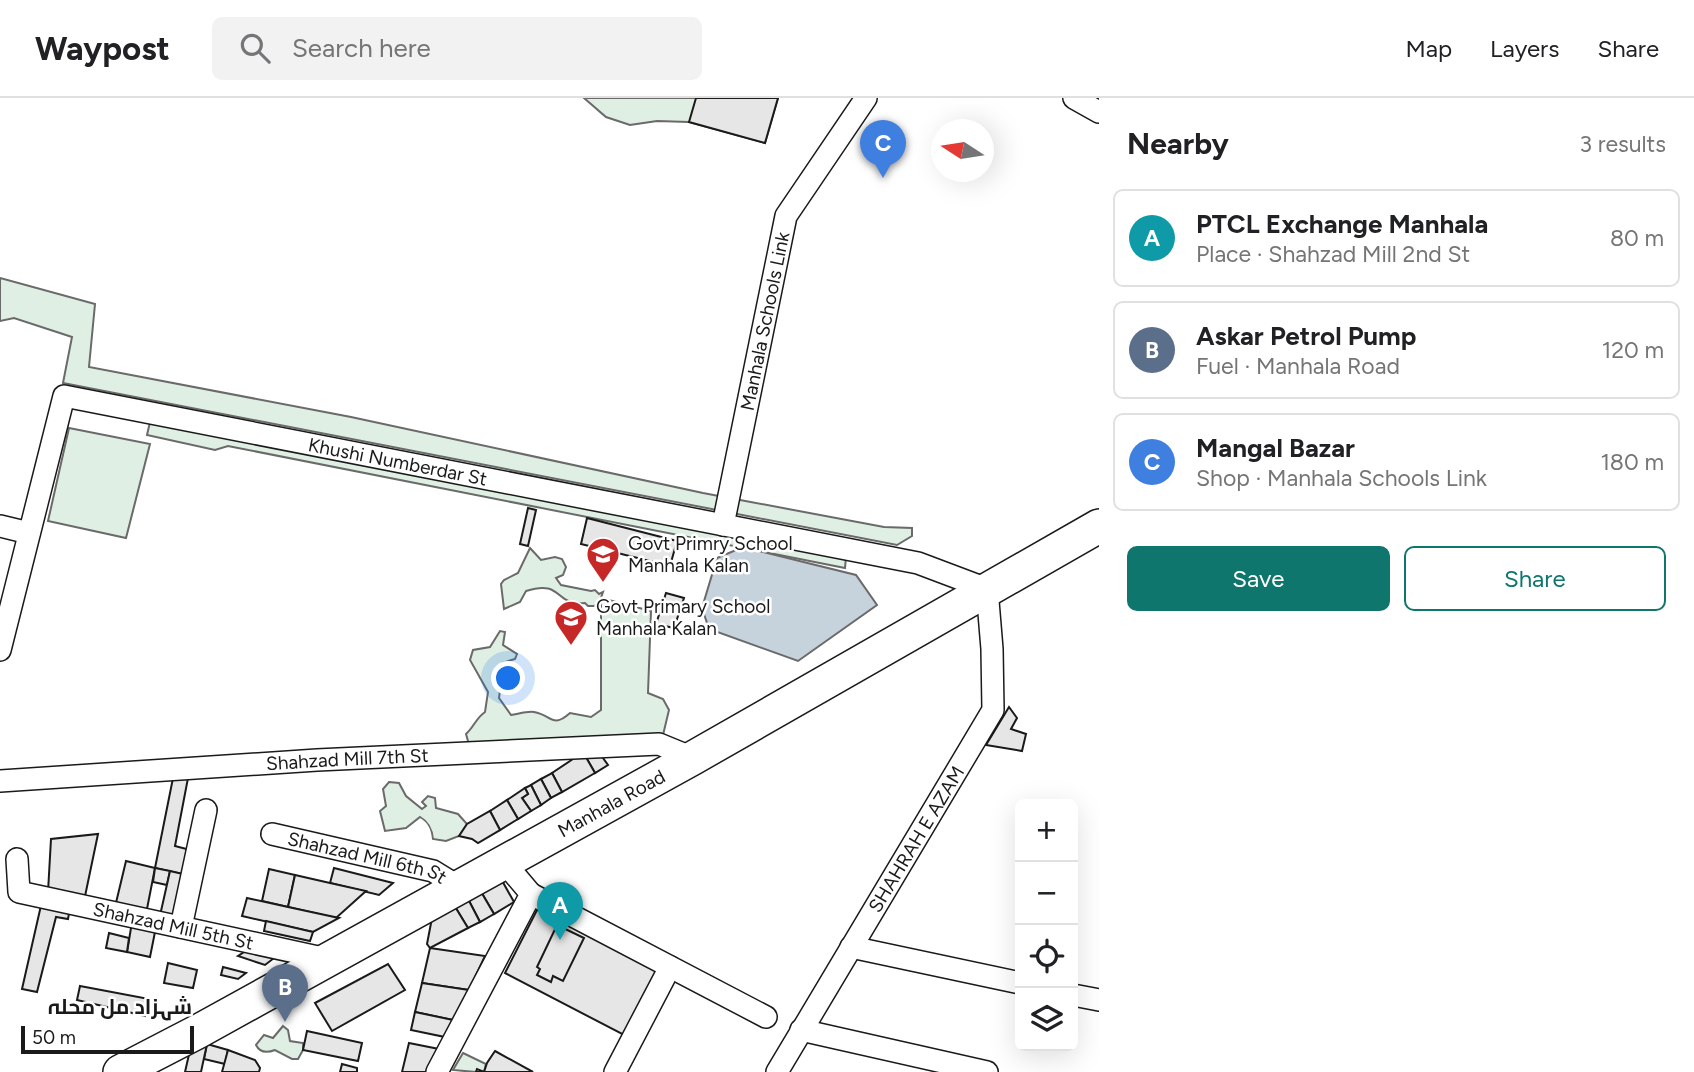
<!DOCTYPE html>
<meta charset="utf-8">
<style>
:root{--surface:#fff;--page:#f2f2f2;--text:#202124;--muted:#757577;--line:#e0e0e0;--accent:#0f766e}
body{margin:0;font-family:Figtree,Cairo,sans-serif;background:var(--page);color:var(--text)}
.controls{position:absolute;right:21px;bottom:21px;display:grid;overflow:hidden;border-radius:10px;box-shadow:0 7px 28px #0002}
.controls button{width:63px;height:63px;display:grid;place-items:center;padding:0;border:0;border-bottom:2px solid var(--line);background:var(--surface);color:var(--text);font:35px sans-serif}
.compass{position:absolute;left:931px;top:21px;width:63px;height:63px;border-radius:50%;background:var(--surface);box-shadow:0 7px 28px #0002;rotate:282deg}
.scale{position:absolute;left:21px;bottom:18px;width:173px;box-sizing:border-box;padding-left:7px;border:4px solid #1a1a1a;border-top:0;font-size:19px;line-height:24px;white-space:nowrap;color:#1a1a1a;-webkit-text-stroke:5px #fff;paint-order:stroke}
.you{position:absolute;left:509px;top:581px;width:24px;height:24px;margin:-18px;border:5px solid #fff;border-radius:50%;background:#1a73e8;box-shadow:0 0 0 10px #1a73e833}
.badge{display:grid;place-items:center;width:46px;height:46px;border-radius:50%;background:var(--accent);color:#fff;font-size:23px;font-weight:700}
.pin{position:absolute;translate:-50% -58px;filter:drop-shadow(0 2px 4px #0008)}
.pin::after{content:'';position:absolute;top:37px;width:24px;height:21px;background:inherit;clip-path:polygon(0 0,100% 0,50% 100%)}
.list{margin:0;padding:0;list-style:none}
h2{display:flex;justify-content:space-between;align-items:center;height:91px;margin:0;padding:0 28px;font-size:30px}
h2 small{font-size:23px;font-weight:400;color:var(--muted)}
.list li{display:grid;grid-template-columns:46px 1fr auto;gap:21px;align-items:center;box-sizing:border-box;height:98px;margin:0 14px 14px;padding:0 14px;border:2px solid var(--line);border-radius:10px}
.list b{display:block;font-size:26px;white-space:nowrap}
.list p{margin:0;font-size:23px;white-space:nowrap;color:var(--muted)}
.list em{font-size:23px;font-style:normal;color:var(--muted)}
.actions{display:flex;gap:14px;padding:21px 28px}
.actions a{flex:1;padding:16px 0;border:2px solid var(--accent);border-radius:10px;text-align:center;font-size:24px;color:var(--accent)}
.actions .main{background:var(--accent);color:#fff}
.icon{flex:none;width:38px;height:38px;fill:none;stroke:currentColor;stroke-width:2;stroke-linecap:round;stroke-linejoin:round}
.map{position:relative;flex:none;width:1099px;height:974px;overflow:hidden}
header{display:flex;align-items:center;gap:42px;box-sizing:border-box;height:98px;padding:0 35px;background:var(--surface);border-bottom:2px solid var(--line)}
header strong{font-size:33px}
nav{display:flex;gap:38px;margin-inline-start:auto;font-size:24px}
.search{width:490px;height:63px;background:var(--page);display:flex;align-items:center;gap:18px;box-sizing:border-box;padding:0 24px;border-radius:10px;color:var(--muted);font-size:26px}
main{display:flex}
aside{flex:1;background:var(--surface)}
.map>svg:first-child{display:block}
.green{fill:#e0efe3;stroke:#6a6a6a;stroke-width:2}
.water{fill:#c6d2dc;stroke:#6a6a6a;stroke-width:2}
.building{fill:#e6e6e6;stroke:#1a1a1a;stroke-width:2}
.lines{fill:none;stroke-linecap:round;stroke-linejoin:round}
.minor-casing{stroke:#1a1a1a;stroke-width:24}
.primary-casing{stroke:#1a1a1a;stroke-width:36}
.minor{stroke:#fff;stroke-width:21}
.primary{stroke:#fff;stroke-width:33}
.labels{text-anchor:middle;stroke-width:5;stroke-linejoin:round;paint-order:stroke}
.street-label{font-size:19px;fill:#1a1a1a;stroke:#fff}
.poi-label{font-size:19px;fill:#1a1a1a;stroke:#fff;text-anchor:start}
.neighbourhood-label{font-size:21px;font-weight:bold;fill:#1a1a1a;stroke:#fff}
</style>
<header>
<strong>Waypost</strong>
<div class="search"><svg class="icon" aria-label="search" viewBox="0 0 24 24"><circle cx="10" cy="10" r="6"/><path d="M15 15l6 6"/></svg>Search here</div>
<nav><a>Map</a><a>Layers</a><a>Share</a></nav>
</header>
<main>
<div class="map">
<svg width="1099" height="974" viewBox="0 0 1099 974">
<rect width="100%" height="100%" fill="#fff"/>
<g class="green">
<path d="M584,0H778L765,45L689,24L657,23L630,27L606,19Z"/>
<path d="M0,180L95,206L89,269L351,319L703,395L884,429L912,430V438L897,447L63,285L72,239L14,220L0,223Z"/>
<path d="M150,324L846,459L845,470L228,348L215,352L147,337Z"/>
<path d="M69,330L150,346L126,440L48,423Z"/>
<path d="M530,450L541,462L555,459L562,461L566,469L563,477L556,480L561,487L591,493L595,492L599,496L603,494L601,500L651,513L648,595L663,601L669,612L663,637L470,650L466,636C474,629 476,620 485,614L488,594L470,562L473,552L490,549L500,533L505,534L503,547L517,556L515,561L502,565C500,577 501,588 499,600L511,617C518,616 527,613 534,614C552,617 552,631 570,615L591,619L601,612V502L594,508H588L585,505C553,508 564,481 526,493L520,504L504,511L501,486L504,482L518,475Z"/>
<path d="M389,684L399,685L406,698L422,711L426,708L422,704L428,698L435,700L436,710L458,716L467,726L459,738L446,743L433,741C432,731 429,724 420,719L406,730L385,733L380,713L386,708L383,691Z"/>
<path d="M283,928L288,932L290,943L303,945V952L298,961H292L275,952C267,955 260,955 256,947L264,937L273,940Z"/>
<path d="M463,955L486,966L484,974L477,972L476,974L453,972Z"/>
</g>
<path class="water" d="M743,449L856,477L877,507L798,563L709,531L702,510L717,460Z"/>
<g class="building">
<path d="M696,0H778L765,45L689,24Z"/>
<path d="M528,410L536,412L528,448L520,446Z"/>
<path d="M587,420L677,443L670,468L581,446Z"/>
<path d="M666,495L684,500L674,530L656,526Z"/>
<path d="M1009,609L1017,620L1011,631L1026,636L1022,653L986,647Z"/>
<path d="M598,653L608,667L595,675L583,654Z"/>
<path d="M583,654L595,675L562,694L552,675L573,661L570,655Z"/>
<path d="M552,675L562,694L551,700L541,681Z"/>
<path d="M173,680H188L175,748L194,753L187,777L155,770Z"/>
<path d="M541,681L551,700L541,707L531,687Z"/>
<path d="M531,687L541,707L531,713L522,700L528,696L525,690Z"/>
<path d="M525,690L528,696L522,700L531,713L518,721L507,702Z"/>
<path d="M507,702L518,721L500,732L490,713Z"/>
<path d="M490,713L500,732L478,745L472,741L459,738L467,726Z"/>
<path d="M98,736L84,803L48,794L51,741Z"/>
<path d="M126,763L155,770L146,816L115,809Z"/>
<path d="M155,770L170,773L167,787L153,784Z"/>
<path d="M334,770L393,785L379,797L330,785Z"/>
<path d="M269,771L295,777L288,809L262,803Z"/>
<path d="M170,773L187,777L177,826L159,822Z"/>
<path d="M295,777L330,785L366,793L336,820L288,809Z"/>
<path d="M500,779L514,804L494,816L480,792Z"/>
<path d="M480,792L494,816L480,824L467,799Z"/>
<path d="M467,799L480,824L468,830L454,807Z"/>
<path d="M247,800L288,809L339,820L313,834L242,818Z"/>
<path d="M42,803L70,810L68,821L56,819L37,894L22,891Z"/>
<path d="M454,807L468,830L430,850L427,846L432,820Z"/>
<path d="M538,810L660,875L626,938L505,875Z"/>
<path d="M266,823L313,834L310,843L264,833Z"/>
<path d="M132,824L156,829L150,859L127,854Z"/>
<path d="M557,827L584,840L563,883L553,878L551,884L537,877L540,871L537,869Z"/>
<path d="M109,835L129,840L127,854L106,850Z"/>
<path d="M252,849L278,857L265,867L238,858Z"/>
<path d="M430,850L485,858L469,892L422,885Z"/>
<path d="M168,865L197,872L193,890L164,885Z"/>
<path d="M388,866L405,892L332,933L315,905Z"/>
<path d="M223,869L246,875L238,881L221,877Z"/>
<path d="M422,885L469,892L453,922L415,914Z"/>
<path d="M80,888L149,901L145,918L77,902Z"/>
<path d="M415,914L453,922L445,939L411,932Z"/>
<path d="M307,933L362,945L358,963L303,952Z"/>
<path d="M409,945L439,951L426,974H402Z"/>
<path d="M207,946L228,952L225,966L204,961Z"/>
<path d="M207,946L201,974H185L190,952Z"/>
<path d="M228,952L255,962L260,970L259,974H222Z"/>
<path d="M495,953L533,974H476L477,971L484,974L487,965Z"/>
<path d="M342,966L357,970V974H340Z"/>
</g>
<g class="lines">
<defs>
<g id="minor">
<path d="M1074,0L1099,14"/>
<path id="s1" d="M723,427L786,118L866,0"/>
<path d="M0,428L29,435"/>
<path id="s2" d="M0,552L64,298L918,465L987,491L992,551L993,612L777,974"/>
<path id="s3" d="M0,683L317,662L659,646L693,660"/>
<path id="s4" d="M272,736L433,773L459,789"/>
<path id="s5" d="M17,761L19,794L327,861"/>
<path d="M531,796L766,919"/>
<path d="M181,829L206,712"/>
<path d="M851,849L1020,885"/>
<path d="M1073,897L1099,902"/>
<path d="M801,932L987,974"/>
<path d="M437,974L531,796L504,764"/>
<path d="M615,974L670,869"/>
</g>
<g id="primary">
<path id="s6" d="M120,974L199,933L693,660L1099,428"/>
</g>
</defs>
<use href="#minor" class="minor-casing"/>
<use href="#primary" class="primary-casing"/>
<use href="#minor" class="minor"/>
<use href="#primary" class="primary"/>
</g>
<defs>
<symbol id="school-pin" viewBox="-11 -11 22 30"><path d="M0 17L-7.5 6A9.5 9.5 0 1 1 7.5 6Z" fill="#c62828" stroke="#fff"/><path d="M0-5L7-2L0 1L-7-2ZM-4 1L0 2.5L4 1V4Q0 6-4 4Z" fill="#fff"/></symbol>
</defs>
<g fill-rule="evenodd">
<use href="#school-pin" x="584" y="437" width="38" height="52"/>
<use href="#school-pin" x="552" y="500" width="38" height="52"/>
</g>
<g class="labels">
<g class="street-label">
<text dy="7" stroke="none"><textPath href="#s1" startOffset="208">Manhala Schools Link</textPath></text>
<text dy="7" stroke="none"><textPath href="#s2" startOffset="602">Khushi Numberdar St</textPath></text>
<text dy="7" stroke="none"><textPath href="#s3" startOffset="348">Shahzad Mill 7th St</textPath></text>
<text dy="7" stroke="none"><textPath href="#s6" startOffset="560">Manhala Road</textPath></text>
<text transform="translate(916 741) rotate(-59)" y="7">SHAHRAH E AZAM</text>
<text dy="7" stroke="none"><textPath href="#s4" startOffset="98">Shahzad Mill 6th St</textPath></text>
<text dy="7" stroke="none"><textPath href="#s5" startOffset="191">Shahzad Mill 5th St</textPath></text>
</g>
<g class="poi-label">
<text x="628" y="452">Govt Primry School<tspan x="628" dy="22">Manhala Kalan</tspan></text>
<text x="596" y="515">Govt Primary School<tspan x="596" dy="22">Manhala Kalan</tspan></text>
</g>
<g class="neighbourhood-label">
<text x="120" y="916">شہزاد مل محلہ</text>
</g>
</g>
</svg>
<div class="controls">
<button>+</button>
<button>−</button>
<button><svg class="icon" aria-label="locate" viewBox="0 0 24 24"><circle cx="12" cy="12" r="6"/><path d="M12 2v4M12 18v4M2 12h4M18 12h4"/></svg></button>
<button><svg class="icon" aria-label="layers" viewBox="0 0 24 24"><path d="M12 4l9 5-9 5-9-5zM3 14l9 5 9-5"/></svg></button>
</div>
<svg class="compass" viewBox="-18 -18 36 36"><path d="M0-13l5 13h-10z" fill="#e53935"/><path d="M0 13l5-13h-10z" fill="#757577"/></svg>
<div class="scale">50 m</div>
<div class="you"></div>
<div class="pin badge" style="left:560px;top:842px;background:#0f9aa8">A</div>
<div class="pin badge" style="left:285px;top:924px;background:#5c6f8a">B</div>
<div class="pin badge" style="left:883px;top:80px;background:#3f7fe0">C</div>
</div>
<aside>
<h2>Nearby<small>3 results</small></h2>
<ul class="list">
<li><span class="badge" style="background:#0f9aa8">A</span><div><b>PTCL Exchange Manhala</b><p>Place · Shahzad Mill 2nd St</p></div><em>80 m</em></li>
<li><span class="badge" style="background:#5c6f8a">B</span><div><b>Askar Petrol Pump</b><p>Fuel · Manhala Road</p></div><em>120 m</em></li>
<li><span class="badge" style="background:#3f7fe0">C</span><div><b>Mangal Bazar</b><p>Shop · Manhala Schools Link</p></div><em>180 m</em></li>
</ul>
<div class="actions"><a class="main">Save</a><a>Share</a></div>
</aside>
</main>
